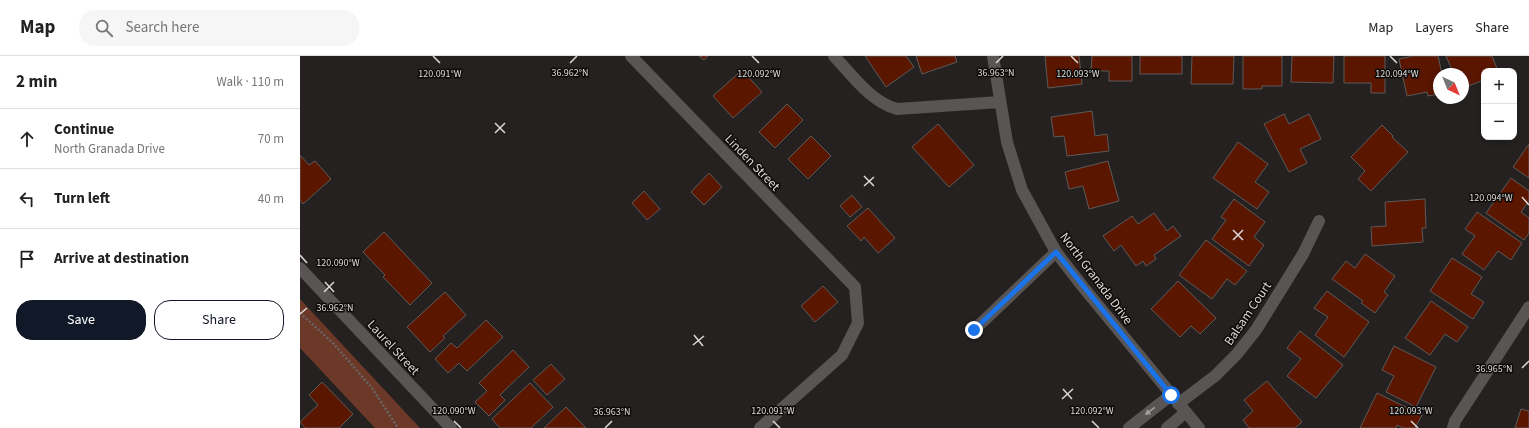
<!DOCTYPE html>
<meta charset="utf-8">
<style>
:root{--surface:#fff;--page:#f6f6f6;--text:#222;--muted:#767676;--line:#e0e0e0;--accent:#111827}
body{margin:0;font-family:"Source Sans 3",sans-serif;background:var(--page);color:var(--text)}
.controls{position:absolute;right:12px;top:12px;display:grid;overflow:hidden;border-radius:8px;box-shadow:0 2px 6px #0003}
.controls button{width:36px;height:36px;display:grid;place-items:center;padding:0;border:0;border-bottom:1px solid var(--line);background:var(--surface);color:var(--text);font:20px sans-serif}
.compass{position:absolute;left:1133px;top:12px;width:36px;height:36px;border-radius:50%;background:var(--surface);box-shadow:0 2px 6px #0003;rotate:137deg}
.stop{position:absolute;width:12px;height:12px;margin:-9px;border:3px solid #1a73e8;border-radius:50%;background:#fff}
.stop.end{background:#1a73e8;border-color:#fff;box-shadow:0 1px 4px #0008}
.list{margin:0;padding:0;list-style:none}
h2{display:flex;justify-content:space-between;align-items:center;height:52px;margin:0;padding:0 16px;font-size:17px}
h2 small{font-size:13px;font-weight:400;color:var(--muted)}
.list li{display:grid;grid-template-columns:26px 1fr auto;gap:12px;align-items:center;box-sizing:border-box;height:60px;padding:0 16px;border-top:1px solid var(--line)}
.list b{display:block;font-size:15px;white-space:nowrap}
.list p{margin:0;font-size:13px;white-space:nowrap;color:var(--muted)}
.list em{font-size:13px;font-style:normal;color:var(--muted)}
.actions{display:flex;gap:8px;padding:12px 16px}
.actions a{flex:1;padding:9px 0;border:1px solid var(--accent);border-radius:16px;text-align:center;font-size:14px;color:var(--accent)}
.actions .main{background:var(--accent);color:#fff}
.icon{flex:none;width:22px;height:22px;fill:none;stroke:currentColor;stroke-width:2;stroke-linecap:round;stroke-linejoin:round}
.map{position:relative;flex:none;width:1229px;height:372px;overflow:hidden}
header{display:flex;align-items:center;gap:24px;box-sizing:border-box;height:56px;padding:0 20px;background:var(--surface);border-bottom:1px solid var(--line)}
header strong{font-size:19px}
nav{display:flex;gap:22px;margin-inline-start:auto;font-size:14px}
.search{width:280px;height:36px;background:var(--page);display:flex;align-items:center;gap:10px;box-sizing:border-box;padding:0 14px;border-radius:16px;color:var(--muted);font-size:15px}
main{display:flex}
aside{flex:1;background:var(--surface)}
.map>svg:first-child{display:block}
.green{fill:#6c3828}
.building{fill:#5b1600;stroke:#5d5a59}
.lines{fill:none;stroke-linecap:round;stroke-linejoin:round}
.path{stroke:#686665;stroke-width:2.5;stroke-dasharray:2 2;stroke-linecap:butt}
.minor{stroke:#585554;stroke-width:12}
.oneway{fill:#a19e9d}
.route{stroke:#1a73e8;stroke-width:5}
.ticks{fill:none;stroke:#dcdad9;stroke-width:1.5}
.labels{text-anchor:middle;stroke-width:3;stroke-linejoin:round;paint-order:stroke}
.street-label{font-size:13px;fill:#dcdad9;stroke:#0c0b0a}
.ticks-label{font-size:10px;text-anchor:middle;fill:#dcdad9;stroke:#0c0b0a;stroke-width:3;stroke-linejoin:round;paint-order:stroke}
</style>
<header>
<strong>Map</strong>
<div class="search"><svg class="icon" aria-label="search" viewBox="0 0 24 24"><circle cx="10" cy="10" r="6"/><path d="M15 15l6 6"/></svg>Search here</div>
<nav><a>Map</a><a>Layers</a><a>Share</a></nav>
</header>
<main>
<aside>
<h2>2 min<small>Walk · 110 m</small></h2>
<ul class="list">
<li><svg class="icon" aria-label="ahead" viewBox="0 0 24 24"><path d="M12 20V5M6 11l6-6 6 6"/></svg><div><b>Continue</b><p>North Granada Drive</p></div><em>70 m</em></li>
<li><svg class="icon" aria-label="left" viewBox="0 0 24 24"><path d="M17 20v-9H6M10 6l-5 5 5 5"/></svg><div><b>Turn left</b></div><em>40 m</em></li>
<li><svg class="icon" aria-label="arrive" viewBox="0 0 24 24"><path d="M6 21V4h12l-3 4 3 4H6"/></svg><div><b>Arrive at destination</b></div></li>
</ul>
<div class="actions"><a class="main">Save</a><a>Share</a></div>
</aside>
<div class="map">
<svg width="1229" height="372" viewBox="0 0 1229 372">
<rect width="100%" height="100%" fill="#242120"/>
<path class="green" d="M0,243L120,372H75L0,292Z"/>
<g class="building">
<path d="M399,0H408L404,4Z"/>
<path d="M565,0H606L614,11L586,31Z"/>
<path d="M616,0H655L657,6L622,18Z"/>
<path d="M745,0H779L782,28L748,32Z"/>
<path d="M792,0H832V25H809V15H791Z"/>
<rect x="840" y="0" width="42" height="18"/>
<path d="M892,0H934L933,28H891Z"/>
<path d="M943,0H982V30H962V33H943Z"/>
<path d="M992,0H1034L1033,27L991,26Z"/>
<path d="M1044,0H1085V37H1071V27H1044Z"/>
<path d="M1113,0H1138L1142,18H1139V38L1128,40L1127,36L1107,40L1099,3Z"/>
<path d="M1146,0H1192L1198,15H1184V24L1163,32V18H1154Z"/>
<path d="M442,14L462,36L433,62L413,40Z"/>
<path d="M487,48L503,64L475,92L459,76Z"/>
<path d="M792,55L795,80L807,78L809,95L767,100L764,80L754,81L751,61Z"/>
<path d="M984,58L989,68L1009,58L1021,83L1000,93L1007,107L989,116L964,68Z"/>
<path d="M638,68L674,109L649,131L612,91Z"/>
<path d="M1082,69L1093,80L1092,81L1108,96L1071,135L1058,123L1065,115L1051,101Z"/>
<path d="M511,80L531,100L508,123L488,103Z"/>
<path d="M938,86L968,108L955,126L969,136L957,153L913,122Z"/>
<path d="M1229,88V122L1213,111Z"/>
<path d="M0,99L9,109L15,105L31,123L3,148L0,144Z"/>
<path d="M808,105L819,145L789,153L783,130L769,133L765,116Z"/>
<path d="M409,117L422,131L404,149L391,136Z"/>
<path d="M1211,122L1229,135V145L1221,156L1229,162V177L1224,184L1186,157Z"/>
<path d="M344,135L360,153L347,164L332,147Z"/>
<path d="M552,139L562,151L550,161L540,150Z"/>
<path d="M934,143L965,166L954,181L964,189L949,210L912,183L926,164L921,161Z"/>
<path d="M1125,143L1126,172H1122L1123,186L1072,190L1071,171L1086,170L1085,146Z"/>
<path d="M568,152L595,182L578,197L564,181L561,185L547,170Z"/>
<path d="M1177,156L1222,187L1211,204L1198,195L1184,214L1162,198L1175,180L1165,173Z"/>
<path d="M854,157L867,175L873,170L881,180L854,199L856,203L846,210L843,205L836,210L821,189L814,195L803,180L832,160L838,168Z"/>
<path d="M84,176L132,227L110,249L83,221L85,219L63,196Z"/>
<path d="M906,184L947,215L935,229L927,223L912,243L879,219Z"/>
<path d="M1065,198L1095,220L1084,236L1088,239L1075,257L1061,247L1063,245L1032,223L1046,205L1055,212Z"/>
<path d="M1152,202L1182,221L1171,238L1184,246L1173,263L1130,235Z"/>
<path d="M878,225L916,262L900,278L891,270L880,281L851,253Z"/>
<path d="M523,230L538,246L515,266L501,250Z"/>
<path d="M1027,235L1069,266L1044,301L1015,279L1028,261L1014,252Z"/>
<path d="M145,236L166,259L143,280L145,282L130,296L107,271Z"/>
<path d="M1131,245L1168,271L1157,286L1145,278L1130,299L1105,282Z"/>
<path d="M186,264L203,281L167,315L159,307L148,317L135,303L151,287L157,292Z"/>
<path d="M1000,275L1043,309L1016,342L987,320L1001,303L987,292Z"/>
<path d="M1094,290L1136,311L1116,351L1086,336L1094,320L1082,314Z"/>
<path d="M213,294L229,311L200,339L205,344L189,360L175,346L187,335L179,327Z"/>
<path d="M251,308L265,323L247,339L233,324Z"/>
<path d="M967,325L1002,366L995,372H949L943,364L953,355L944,344Z"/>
<path d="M22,326L53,358L39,372H5L0,366L18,349L9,339Z"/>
<path d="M230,327L253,351L231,372H200L192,363Z"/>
<path d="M1077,337L1122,359L1115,372H1103L1097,369L1096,372H1060Z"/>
<path d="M266,351L286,372H244Z"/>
<path d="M1221,353L1229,355V372H1215Z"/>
</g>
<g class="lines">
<path class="path" d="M0,257L33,287L72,332L98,372"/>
<g class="minor">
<path d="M331,0L555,231L558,267L542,299L460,372"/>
<path d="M534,0C552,19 571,46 597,53L700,46"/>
<path d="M693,0L707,86L722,134L756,196L783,231L899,372"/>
<path d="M0,212L151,372"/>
<path d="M674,274L756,196"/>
<path d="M878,348L915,320L936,299L956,274L1003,198L1019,165"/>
<path d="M829,372L871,339"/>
<path d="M867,372L886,356"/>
<path d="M1153,372L1155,365L1229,251"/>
</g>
</g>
<defs><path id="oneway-solid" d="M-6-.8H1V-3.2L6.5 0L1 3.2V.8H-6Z"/></defs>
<use class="oneway" href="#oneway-solid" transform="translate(850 355) rotate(142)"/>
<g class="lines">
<path class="route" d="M674,274L756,196L871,339"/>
</g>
<path class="ticks" d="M133,0L140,7M452,0L459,7M771,0L778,7M1090,0L1097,7M270,7L277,0M696,7L703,0M195,67L205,77M195,77L205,67M564,120L574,130M564,130L574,121M1222,141L1229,149M933,174L943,184M933,184L943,174M0,199L7,207M25,226L34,236M24,236L34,226M0,258L7,252M394,279L403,290M393,289L404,280M1222,312L1229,305M763,333L772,343M762,343L773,333M154,365L161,372M473,365L480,372M792,365L799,372M1111,365L1118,372M305,372L312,365"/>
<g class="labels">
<g class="street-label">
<text transform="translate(453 106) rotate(46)" y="5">Linden Street</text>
<text transform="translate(797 222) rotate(53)" y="5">North Granada Drive</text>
<text transform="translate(947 257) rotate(-56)" y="5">Balsam Court</text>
<text transform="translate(94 291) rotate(47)" y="5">Laurel Street</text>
</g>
</g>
<g class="ticks-label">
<text x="270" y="20">36.962°N</text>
<text x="696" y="20">36.963°N</text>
<text x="140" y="21">120.091°W</text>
<text x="459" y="21">120.092°W</text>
<text x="778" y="21">120.093°W</text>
<text x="1097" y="21">120.094°W</text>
<text x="1191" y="145">120.094°W</text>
<text x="38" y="210">120.090°W</text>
<text x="35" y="255">36.962°N</text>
<text x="1194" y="316">36.965°N</text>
<text x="154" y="358">120.090°W</text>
<text x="473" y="358">120.091°W</text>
<text x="792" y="358">120.092°W</text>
<text x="1111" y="358">120.093°W</text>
<text x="312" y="359">36.963°N</text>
</g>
</svg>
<div class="controls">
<button>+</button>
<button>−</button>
</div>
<svg class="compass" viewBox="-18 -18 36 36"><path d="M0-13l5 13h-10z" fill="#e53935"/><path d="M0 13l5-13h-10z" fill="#767676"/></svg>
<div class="stop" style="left:871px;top:339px"></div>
<div class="stop end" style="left:674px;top:274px"></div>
</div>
</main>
